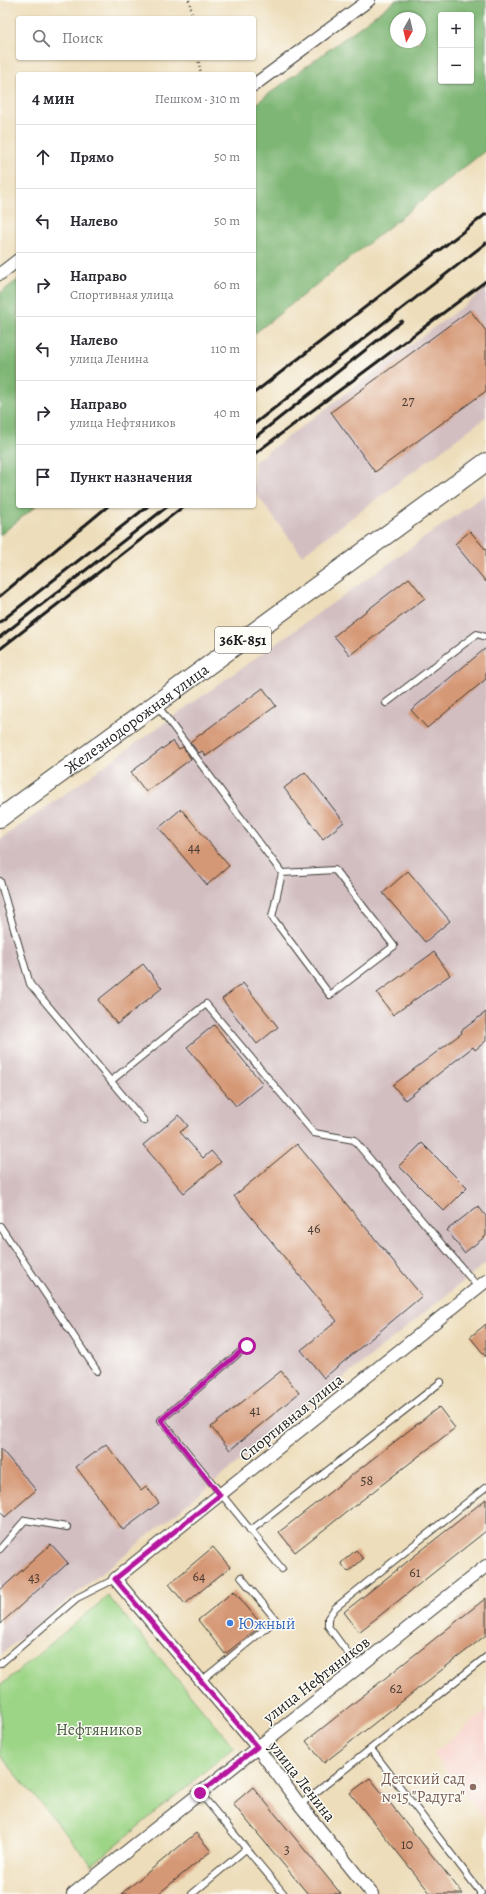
<!DOCTYPE html>
<html lang="ru">
<meta charset="utf-8">
<style>
:root{--surface:#fff;--page:#f2f2f3;--text:#2b2b33;--muted:#7c7c81;--line:#e1e1e2}
body{margin:0;font-family:Alegreya,serif;background:var(--page);color:var(--text)}
.controls{position:absolute;right:12px;top:12px;display:grid;overflow:hidden;border-radius:4px;box-shadow:0 1px 3px #0004}
.controls button{width:36px;height:36px;display:grid;place-items:center;padding:0;border:0;border-bottom:1px solid var(--line);background:var(--surface);color:var(--text);font:20px sans-serif}
.compass{position:absolute;left:390px;top:12px;width:36px;height:36px;border-radius:50%;background:var(--surface);box-shadow:0 1px 3px #0004;rotate:188deg}
.stop{position:absolute;width:12px;height:12px;margin:-9px;border:3px solid #b5179e;border-radius:50%;background:#fff}
.stop.end{background:#b5179e;border-color:#fff;box-shadow:0 1px 4px #0008}
.list{margin:0;padding:0;list-style:none}
h2{display:flex;justify-content:space-between;align-items:center;height:52px;margin:0;padding:0 16px;font-size:17px}
h2 small{font-size:13px;font-weight:400;color:var(--muted)}
.list li{display:grid;grid-template-columns:26px 1fr auto;gap:12px;align-items:center;box-sizing:border-box;height:64px;padding:0 16px;border-top:1px solid var(--line)}
.list b{display:block;font-size:15px;white-space:nowrap}
.list p{margin:0;font-size:13px;white-space:nowrap;color:var(--muted)}
.list em{font-size:13px;font-style:normal;color:var(--muted)}
.icon{flex:none;width:22px;height:22px;fill:none;stroke:currentColor;stroke-width:2;stroke-linecap:round;stroke-linejoin:round}
.map{position:relative;flex:none;width:486px;height:1894px;overflow:hidden}
.search{position:absolute;background:var(--surface);box-shadow:0 1px 3px #0004;left:16px;top:16px;width:240px;height:44px;display:flex;align-items:center;gap:10px;box-sizing:border-box;padding:0 14px;border-radius:4px;color:var(--muted);font-size:15px}
.panel{position:absolute;background:var(--surface);box-shadow:0 1px 3px #0004;left:16px;top:72px;width:240px;height:436px;border-radius:4px}
.map>svg:first-child{display:block}
.built{fill:#f7d0c9}
.industrial{fill:#d2bec1}
.green{fill:#9dd587;stroke:#5c7852}
.forest{fill:#7eb674;stroke:#4d6948;fill-rule:evenodd}
.building{fill:#d59876}
.lines{fill:none;stroke-linecap:round;stroke-linejoin:round}
.lane-casing{stroke:#3b3934;stroke-width:8}
.street-casing{stroke:#3b3934;stroke-width:14}
.primary-casing{stroke:#3b3934;stroke-width:20}
.path{stroke:#3b3934;stroke-width:2.5;stroke-dasharray:1 3;stroke-linecap:butt}
.lane{stroke:#fff;stroke-width:6}
.street{stroke:#fff;stroke-width:12}
.primary{stroke:#fff;stroke-width:18}
.rail{stroke:#1c1c1c;stroke-width:3}
.route{stroke:#b5179e;stroke-width:5}
.shop-dot{fill:#3f7fe0;stroke:#fdfcf7;stroke-width:1.5}
.education-dot{fill:#8d6e63;stroke:#fdfcf7;stroke-width:1.5}
.labels{text-anchor:middle;stroke-width:3;stroke-linejoin:round;paint-order:stroke}
.number-label{font-size:14px;fill:#4a3b32}
.shield{fill:#fdfcf7;stroke:#605f5e;stroke-width:1}
.shield-label{font-size:15px;font-weight:bold;fill:#1c1c1c}
.street-label{font-size:16px;fill:#1c1c1c;stroke:#fdfcf7}
.shop-label{font-size:16px;fill:#366cbe;stroke:#fdfcf7;text-anchor:start}
.park-label{font-size:16px;fill:#495d41;stroke:#fdfcf7}
.education-label{font-size:16px;fill:#785e54;stroke:#fdfcf7;text-anchor:end}
</style>
<div class="map">
<svg width="486" height="1894" viewBox="0 0 486 1894">
<rect width="100%" height="100%" fill="#fdfcf7"/>
<filter id="ink" filterUnits="userSpaceOnUse"><feTurbulence type="fractalNoise" baseFrequency=".025" numOctaves="2"/><feDisplacementMap in="SourceGraphic" scale="8" xChannelSelector="R" yChannelSelector="G"/><feConvolveMatrix kernelMatrix="1 2 1 2 8 2 1 2 1" color-interpolation-filters="sRGB"/></filter>
<filter id="wash" filterUnits="userSpaceOnUse"><feTurbulence type="fractalNoise" baseFrequency=".012" numOctaves="4" result="noise"/><feDisplacementMap in="SourceGraphic" scale="16" xChannelSelector="R" yChannelSelector="G"/><feGaussianBlur stdDeviation="0.9" result="paint"/><feColorMatrix in="noise" values="0 0 0 0 0 0 0 0 0 0 0 0 0 0 0 0 0 1.4 0 .05"/><feComposite in="paint" operator="in"/></filter>
<g filter="url(#wash)">
<rect width="100%" height="100%" fill="#edddba"/>
<path class="built" d="M486,1711V1820L433,1754Z"/>
<g class="industrial">
<path d="M486,289V417L302,555L254,491V462Z"/>
<path d="M486,494V1263L0,1655V840Z"/>
</g>
<path class="green" d="M108,1596L234,1747L92,1865L0,1755V1686Z"/>
<g class="forest">
<path d="M396,0H486V150L254,334V105ZM441,15H471V81H441ZM396,18H420V42H396Z"/>
<path d="M18,280V506H36L0,535V293Z"/>
</g>
<g id="blocks">
<g class="building">
<path d="M470,310L486,331V391L375,472L331,412Z"/>
<path d="M470,531L486,550V582L455,544Z"/>
<path d="M409,578L425,598L350,655L334,636Z"/>
<path d="M486,648V679L427,728L411,710Z"/>
<path d="M263,688L276,706L206,756L202,751L199,753L190,742Z"/>
<path d="M173,741L179,749L183,747L191,759L146,792L131,772Z"/>
<path d="M305,772L344,822L323,839L284,788Z"/>
<path d="M181,809L229,866L207,885L159,828Z"/>
<path d="M408,871L450,921L425,942L383,893Z"/>
<path d="M434,952L450,975L393,1015L377,993Z"/>
<path d="M143,964L162,988L117,1024L98,1000Z"/>
<path d="M243,983L278,1027L257,1044L222,999Z"/>
<path d="M486,1012V1041L475,1050L473,1047L405,1100L393,1085L462,1033L461,1031Z"/>
<path d="M214,1025L263,1084L236,1106L187,1047Z"/>
<path d="M179,1115L188,1126L180,1132L203,1158L211,1151L221,1162L184,1193L143,1145Z"/>
<path d="M422,1143L467,1188L444,1211L399,1166Z"/>
<path d="M297,1144L422,1296L324,1378L301,1350L337,1321L234,1196Z"/>
<path d="M478,1206L486,1216V1236L464,1253L447,1230Z"/>
<path d="M486,1324V1357L470,1337Z"/>
<path d="M281,1371L299,1393L230,1450L211,1427Z"/>
<path d="M439,1407L455,1428L295,1552L279,1532Z"/>
<path d="M106,1444L141,1490L146,1486L159,1503L123,1530L76,1467Z"/>
<path d="M0,1448L36,1490L5,1517L0,1511Z"/>
<path d="M486,1499V1531L359,1632L344,1612Z"/>
<path d="M51,1544L68,1563L0,1624V1590Z"/>
<path d="M213,1547L230,1567L185,1604L169,1584Z"/>
<path d="M356,1550L363,1559L348,1572L341,1563Z"/>
<path d="M234,1591L262,1625L225,1654L198,1620Z"/>
<path d="M486,1598V1635L324,1763L306,1741Z"/>
<path d="M370,1778L463,1894H431L350,1793Z"/>
<path d="M253,1787L341,1894H308L233,1804Z"/>
<path d="M196,1833L211,1851L158,1894H121Z"/>
</g>
</g>
</g>
<g filter="url(#ink)">
<use href="#blocks" fill-opacity="0" stroke="#3b3934" stroke-width="1"/>
<g class="lines">
<defs>
<g id="lane">
<path d="M386,703L477,634L486,637"/>
<path d="M157,705L282,873L272,917L330,995L394,946L335,870L282,873"/>
<path d="M0,881L30,984L144,1121"/>
<path d="M111,1081L206,1004L314,1133L354,1140L478,1287"/>
<path d="M0,1226L97,1371"/>
<path d="M247,1346L161,1420L282,1569"/>
<path d="M250,1531L441,1382"/>
<path d="M0,1549L25,1520L67,1527"/>
<path d="M0,1664L77,1598L115,1579"/>
<path d="M358,1667L328,1626V1618L335,1608L486,1487"/>
<path d="M201,1681L276,1620L241,1577"/>
<path d="M371,1749L481,1893L480,1894"/>
<path d="M200,1793L284,1894"/>
<path d="M300,1805L486,1657"/>
<path d="M192,1894L246,1849"/>
</g>
<g id="street">
<path d="M254,85L369,0"/>
<path d="M0,274L18,260"/>
<path d="M73,1894L486,1566"/>
<path d="M372,1894L300,1805L257,1747L115,1579L486,1281"/>
</g>
<g id="primary">
<path id="s1" d="M0,818L486,462"/>
</g>
</defs>
<use href="#lane" class="lane-casing"/>
<use href="#street" class="street-casing"/>
<use href="#primary" class="primary-casing"/>
<g class="path">
<path d="M189,0L193,18"/>
<path d="M198,58L201,74"/>
</g>
<use href="#lane" class="lane"/>
<use href="#street" class="street"/>
<use href="#primary" class="primary"/>
<g class="rail">
<path d="M254,393L486,214"/>
<path d="M254,424L486,243"/>
<path d="M254,438L402,321"/>
<path d="M254,454L486,281"/>
<path d="M0,596L108,506"/>
<path d="M0,622L148,506"/>
<path d="M0,637L168,506"/>
<path d="M0,649L184,506"/>
</g>
</g>
</g>
<g class="lines" filter="url(#ink)">
<path class="route" d="M200,1793L257,1747L115,1579L220,1495L161,1420L247,1346"/>
</g>
<circle class="shop-dot" cx="230" cy="1623" r="4"/>
<circle class="education-dot" cx="473" cy="1787" r="4"/>
<g class="labels">
<g class="number-label">
<text x="408" y="406">27</text>
<text x="194" y="852">44</text>
<text x="314" y="1233">46</text>
<text x="255" y="1415">41</text>
<text x="367" y="1485">58</text>
<text x="415" y="1577">61</text>
<text x="199" y="1581">64</text>
<text x="34" y="1582">43</text>
<text x="396" y="1693">62</text>
<text x="407" y="1849">10</text>
<text x="287" y="1854">3</text>
</g>
<rect class="shield" x="215" y="627" width="56" height="26" rx="3"/>
<g class="shield-label">
<text x="243" y="645">36К-851</text>
</g>
<g class="street-label">
<text dy="6" stroke="none"><textPath href="#s1" startOffset="169">Железнодорожная улица</textPath></text>
<text transform="translate(291 1417) rotate(-39)" y="6">Спортивная улица</text>
<text transform="translate(316 1679) rotate(-38)" y="6">улица Нефтяников</text>
<text transform="translate(303 1781) rotate(52)" y="6">улица Ленина</text>
</g>
<g class="shop-label">
<text x="238" y="1629">Южный</text>
</g>
<g class="park-label">
<text x="99" y="1735">Нефтяников</text>
</g>
<g class="education-label">
<text x="465" y="1784">Детский сад<tspan x="465" dy="18">№15 "Радуга"</tspan></text>
</g>
</g>
</svg>
<div class="controls">
<button>+</button>
<button>−</button>
</div>
<svg class="compass" viewBox="-18 -18 36 36"><path d="M0-13l5 13h-10z" fill="#e53935"/><path d="M0 13l5-13h-10z" fill="#7c7c81"/></svg>
<div class="stop" style="left:247px;top:1346px"></div>
<div class="stop end" style="left:200px;top:1793px"></div>
<div class="search"><svg class="icon" aria-label="search" viewBox="0 0 24 24"><circle cx="10" cy="10" r="6"/><path d="M15 15l6 6"/></svg>Поиск</div>
<section class="panel">
<h2>4 мин<small>Пешком · 310 m</small></h2>
<ul class="list">
<li><svg class="icon" aria-label="ahead" viewBox="0 0 24 24"><path d="M12 20V5M6 11l6-6 6 6"/></svg><div><b>Прямо</b></div><em>50 m</em></li>
<li><svg class="icon" aria-label="left" viewBox="0 0 24 24"><path d="M17 20v-9H6M10 6l-5 5 5 5"/></svg><div><b>Налево</b></div><em>50 m</em></li>
<li><svg class="icon" aria-label="right" viewBox="0 0 24 24"><path d="M7 20v-9h11M14 6l5 5-5 5"/></svg><div><b>Направо</b><p>Спортивная улица</p></div><em>60 m</em></li>
<li><svg class="icon" aria-label="left" viewBox="0 0 24 24"><path d="M17 20v-9H6M10 6l-5 5 5 5"/></svg><div><b>Налево</b><p>улица Ленина</p></div><em>110 m</em></li>
<li><svg class="icon" aria-label="right" viewBox="0 0 24 24"><path d="M7 20v-9h11M14 6l5 5-5 5"/></svg><div><b>Направо</b><p>улица Нефтяников</p></div><em>40 m</em></li>
<li><svg class="icon" aria-label="arrive" viewBox="0 0 24 24"><path d="M6 21V4h12l-3 4 3 4H6"/></svg><div><b>Пункт назначения</b></div></li>
</ul>
</section>
</div>
